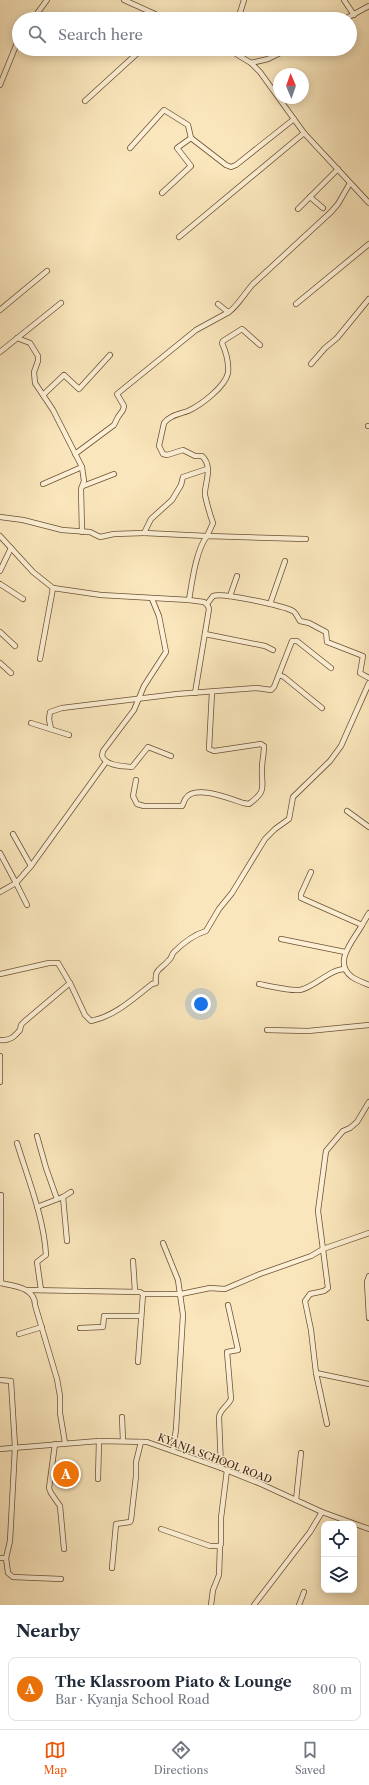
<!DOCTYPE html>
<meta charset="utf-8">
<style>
:root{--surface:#fff;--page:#f6f6f7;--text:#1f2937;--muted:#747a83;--line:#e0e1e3;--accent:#ea580c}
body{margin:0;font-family:"Libre Caslon Text",serif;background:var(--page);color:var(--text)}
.controls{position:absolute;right:12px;bottom:12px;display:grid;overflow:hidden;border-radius:8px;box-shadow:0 2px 10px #0003}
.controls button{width:36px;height:36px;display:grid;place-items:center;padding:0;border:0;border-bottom:1px solid var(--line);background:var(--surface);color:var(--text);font:20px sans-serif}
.compass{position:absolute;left:273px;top:68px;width:36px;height:36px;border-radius:50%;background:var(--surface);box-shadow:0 2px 10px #0003;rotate:358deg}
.you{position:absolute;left:201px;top:1004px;width:14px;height:14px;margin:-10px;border:3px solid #fff;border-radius:50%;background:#1a73e8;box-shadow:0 0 0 6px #1a73e833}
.badge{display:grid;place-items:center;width:26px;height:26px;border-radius:50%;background:var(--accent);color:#fff;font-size:13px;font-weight:700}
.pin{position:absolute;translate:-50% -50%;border:2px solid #fff;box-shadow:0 1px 4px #0006}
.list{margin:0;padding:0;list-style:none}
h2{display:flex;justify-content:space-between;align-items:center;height:52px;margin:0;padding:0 16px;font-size:17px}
h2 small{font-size:13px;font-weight:400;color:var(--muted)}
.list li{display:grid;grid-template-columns:26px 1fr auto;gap:12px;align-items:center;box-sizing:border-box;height:64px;margin:0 8px 8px;padding:0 8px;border:1px solid var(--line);border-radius:8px}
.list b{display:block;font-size:15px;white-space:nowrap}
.list p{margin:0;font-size:13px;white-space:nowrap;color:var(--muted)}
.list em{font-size:13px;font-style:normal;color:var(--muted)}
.icon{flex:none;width:22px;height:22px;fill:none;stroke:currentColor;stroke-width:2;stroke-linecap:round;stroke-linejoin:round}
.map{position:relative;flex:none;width:369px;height:1605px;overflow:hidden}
.search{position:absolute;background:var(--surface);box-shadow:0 2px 10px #0003;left:12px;right:12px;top:12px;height:44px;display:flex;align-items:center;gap:10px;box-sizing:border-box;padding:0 14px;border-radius:22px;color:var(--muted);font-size:15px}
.sheet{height:124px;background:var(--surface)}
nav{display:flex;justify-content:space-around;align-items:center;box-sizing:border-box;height:56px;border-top:1px solid var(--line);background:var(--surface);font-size:11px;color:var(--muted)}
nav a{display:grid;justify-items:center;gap:2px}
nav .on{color:var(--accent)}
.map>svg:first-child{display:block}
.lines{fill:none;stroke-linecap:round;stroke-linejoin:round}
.street-casing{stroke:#6c5136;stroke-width:6}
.street{stroke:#fcefd3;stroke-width:4.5}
.labels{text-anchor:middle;stroke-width:3;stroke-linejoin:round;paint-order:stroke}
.street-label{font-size:10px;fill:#3d1f0a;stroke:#fcefd3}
</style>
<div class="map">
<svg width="369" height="1605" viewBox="0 0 369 1605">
<rect width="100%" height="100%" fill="#fae6bc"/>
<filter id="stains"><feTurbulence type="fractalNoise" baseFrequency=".005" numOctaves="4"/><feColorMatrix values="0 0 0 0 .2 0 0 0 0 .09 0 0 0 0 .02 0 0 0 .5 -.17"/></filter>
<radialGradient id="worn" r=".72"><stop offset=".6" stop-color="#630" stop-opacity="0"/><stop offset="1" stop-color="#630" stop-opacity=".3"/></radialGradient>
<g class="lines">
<defs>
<g id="street">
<path d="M124,0L166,19"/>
<path d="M344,0L354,15"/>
<path d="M33,19L47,0"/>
<path d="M238,19L244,0"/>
<path d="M345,19L369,6"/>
<path d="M228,49L251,63L260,72L304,133L369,203"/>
<path d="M251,63L268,59L288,49"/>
<path d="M0,85L19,38"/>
<path d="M85,101L142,49"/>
<path d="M130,148L164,110L188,125L191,138L226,165L231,167L236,165L294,119"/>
<path d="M162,193L191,166L177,148L191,138"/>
<path d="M310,197L323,208"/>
<path d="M298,209L338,169"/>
<path d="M179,237L304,133"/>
<path d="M218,304L228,312C234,311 247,290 253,284L331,212L338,204L350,183"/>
<path d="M296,304L369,244"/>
<path d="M0,310L47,271"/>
<path d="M17,338L30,343L38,356V361L34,372L35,383L53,410L82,467L84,481L81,489L82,532"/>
<path d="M0,352L61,303"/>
<path d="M311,364L325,348L337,338L369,299"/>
<path d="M43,395L64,375L79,389L110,355"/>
<path d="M368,426H369"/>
<path d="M75,454L114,425L118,417L123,410L124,406L117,394L196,330L229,312"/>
<path d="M43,484L82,467"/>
<path d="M83,486L114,474"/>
<path d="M0,517L23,520L62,530L90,532L100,537L114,534L144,533L151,519L172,500L181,485L183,477L207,469"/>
<path d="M144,533L207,536L213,523C210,515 207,504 205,495C204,484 214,467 202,456H195L183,450L167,455L163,454L159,446L164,423C170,415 180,414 188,411C201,405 225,387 228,373C229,363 226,352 222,343L223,341L242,329L260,345"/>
<path d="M0,536L33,572L53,588L101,595L189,600C192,582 196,550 207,536L306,539"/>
<path d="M0,571L11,548"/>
<path d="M0,584L23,599"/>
<path d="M230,596L237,576"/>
<path d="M152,599L159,616L166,652L144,686L134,710L103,751L102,756C106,766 123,766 132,767L148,747L171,756"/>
<path d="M189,600L204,602L208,606L209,609L195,693"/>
<path d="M207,604L213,596C222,592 283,606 293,611C296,613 298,618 300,621L309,623L326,632L327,642L363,656L360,673L369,678"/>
<path d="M270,604L285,561"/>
<path d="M0,632L15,646"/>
<path d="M205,634L265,646L273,650"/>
<path d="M40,659L53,588"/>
<path d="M0,663L11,673"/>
<path d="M279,675L284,677L322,708"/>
<path d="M31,723L69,735"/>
<path d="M51,729L49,719L50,712L62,708L177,694L257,688L271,690L274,687L292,641H297L331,668"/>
<path d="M136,780L133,796L137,804L144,806H182C184,803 184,800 186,798C195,784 231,799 243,803L249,804C268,790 261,788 262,768C262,761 264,754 264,746L261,744L214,751L209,749L212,692"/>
<path d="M347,811L369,827"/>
<path d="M13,834L31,866"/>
<path d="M0,853L16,883L31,866L106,762"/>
<path d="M311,872L301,894V898L362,925C354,940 332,962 352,977C357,980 364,983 369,985"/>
<path d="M0,892L16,883L27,905"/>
<path d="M362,925L369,913"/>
<path d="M281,939L345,952"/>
<path d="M0,974L49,963H58L71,985L85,1015L91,1021C115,1016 133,999 152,984L156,983C154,968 161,970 169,960C172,958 171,955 174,952C183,943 193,935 206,931L219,909L232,893L265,839L275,829L289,819L293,797L330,761L341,746L369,683"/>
<path d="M259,984C269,986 291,991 300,990C315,987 330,969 345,969"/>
<path d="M267,1030L308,1031L369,1025"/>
<path d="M0,1040C10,1041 14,1037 20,1030L21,1025L25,1021L70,983"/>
<path d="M0,1056V1082"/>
<path d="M369,1102L357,1122L350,1128L343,1131L326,1151L318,1211L328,1288L324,1291L310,1294L305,1301L311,1330L316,1373L369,1384"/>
<path d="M37,1136L46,1168L57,1199"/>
<path d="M17,1143C28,1179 44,1218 46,1255L37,1262L41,1290"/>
<path d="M63,1197L67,1241"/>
<path d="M37,1207L63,1197L71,1192"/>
<path d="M163,1243L178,1280L183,1315L176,1429L173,1451"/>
<path d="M133,1261L135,1291"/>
<path d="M369,1276L367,1282L369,1318"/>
<path d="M0,1283C13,1286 35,1287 35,1305L57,1379L60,1396V1413L65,1443"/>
<path d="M1,1283V1195"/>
<path d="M28,1290L140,1292L143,1294L138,1362"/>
<path d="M143,1294H181L210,1288L225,1289L260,1274L311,1256L323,1249L369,1233"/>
<path d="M80,1328L103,1327L104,1316H141"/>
<path d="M19,1334L42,1327"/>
<path d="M316,1373L327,1424"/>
<path d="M0,1380L11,1381L15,1447L10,1541L6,1558L8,1573L13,1577L61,1579"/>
<path d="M122,1417L123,1441"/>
<path d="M55,1444L49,1488L51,1493L60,1506L64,1549"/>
<path d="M0,1449L99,1441L147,1442L221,1468L261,1484L322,1512L369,1529"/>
<path d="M221,1468L219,1417C220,1409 228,1406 231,1399L227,1352L238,1350L228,1305"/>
<path d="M98,1479L99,1441"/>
<path d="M296,1500L301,1453"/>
<path d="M161,1529L210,1546H220L221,1544V1518L227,1470"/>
<path d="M0,1558H6"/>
<path d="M112,1568L116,1524L130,1522L131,1520L136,1476V1462L141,1442"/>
<path d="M211,1605L213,1590L219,1575L220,1546"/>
<path d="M254,1605L310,1532L322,1512"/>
<path d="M299,1605L304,1592"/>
</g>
</defs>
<use href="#street" class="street-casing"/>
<use href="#street" class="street"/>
</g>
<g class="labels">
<g class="street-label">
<text transform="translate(215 1458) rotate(21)" y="4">KYANJA SCHOOL ROAD</text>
</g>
</g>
<rect width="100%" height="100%" filter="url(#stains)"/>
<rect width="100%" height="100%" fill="url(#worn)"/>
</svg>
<div class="controls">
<button><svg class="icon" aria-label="locate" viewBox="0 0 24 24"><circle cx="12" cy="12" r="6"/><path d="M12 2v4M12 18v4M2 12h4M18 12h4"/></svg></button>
<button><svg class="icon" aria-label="layers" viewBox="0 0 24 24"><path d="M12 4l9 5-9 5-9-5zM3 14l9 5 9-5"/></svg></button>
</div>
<svg class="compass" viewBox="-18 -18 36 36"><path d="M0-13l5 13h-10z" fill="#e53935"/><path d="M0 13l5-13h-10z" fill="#747a83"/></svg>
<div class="you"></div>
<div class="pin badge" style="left:66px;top:1474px;background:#e8710a">A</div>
<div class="search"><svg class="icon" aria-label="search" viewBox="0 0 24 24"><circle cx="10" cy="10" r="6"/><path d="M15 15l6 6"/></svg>Search here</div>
</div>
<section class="sheet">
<h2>Nearby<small></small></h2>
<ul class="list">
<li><span class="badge" style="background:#e8710a">A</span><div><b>The Klassroom Piato &amp; Lounge</b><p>Bar · Kyanja School Road</p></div><em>800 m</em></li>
</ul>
</section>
<nav>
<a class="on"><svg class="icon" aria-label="map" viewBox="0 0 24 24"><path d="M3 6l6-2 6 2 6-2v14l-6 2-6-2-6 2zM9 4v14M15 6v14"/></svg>Map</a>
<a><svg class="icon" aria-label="directions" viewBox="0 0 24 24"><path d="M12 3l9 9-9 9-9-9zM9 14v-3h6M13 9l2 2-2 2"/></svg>Directions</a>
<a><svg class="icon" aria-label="saved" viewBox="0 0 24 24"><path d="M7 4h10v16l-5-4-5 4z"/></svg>Saved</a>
</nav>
